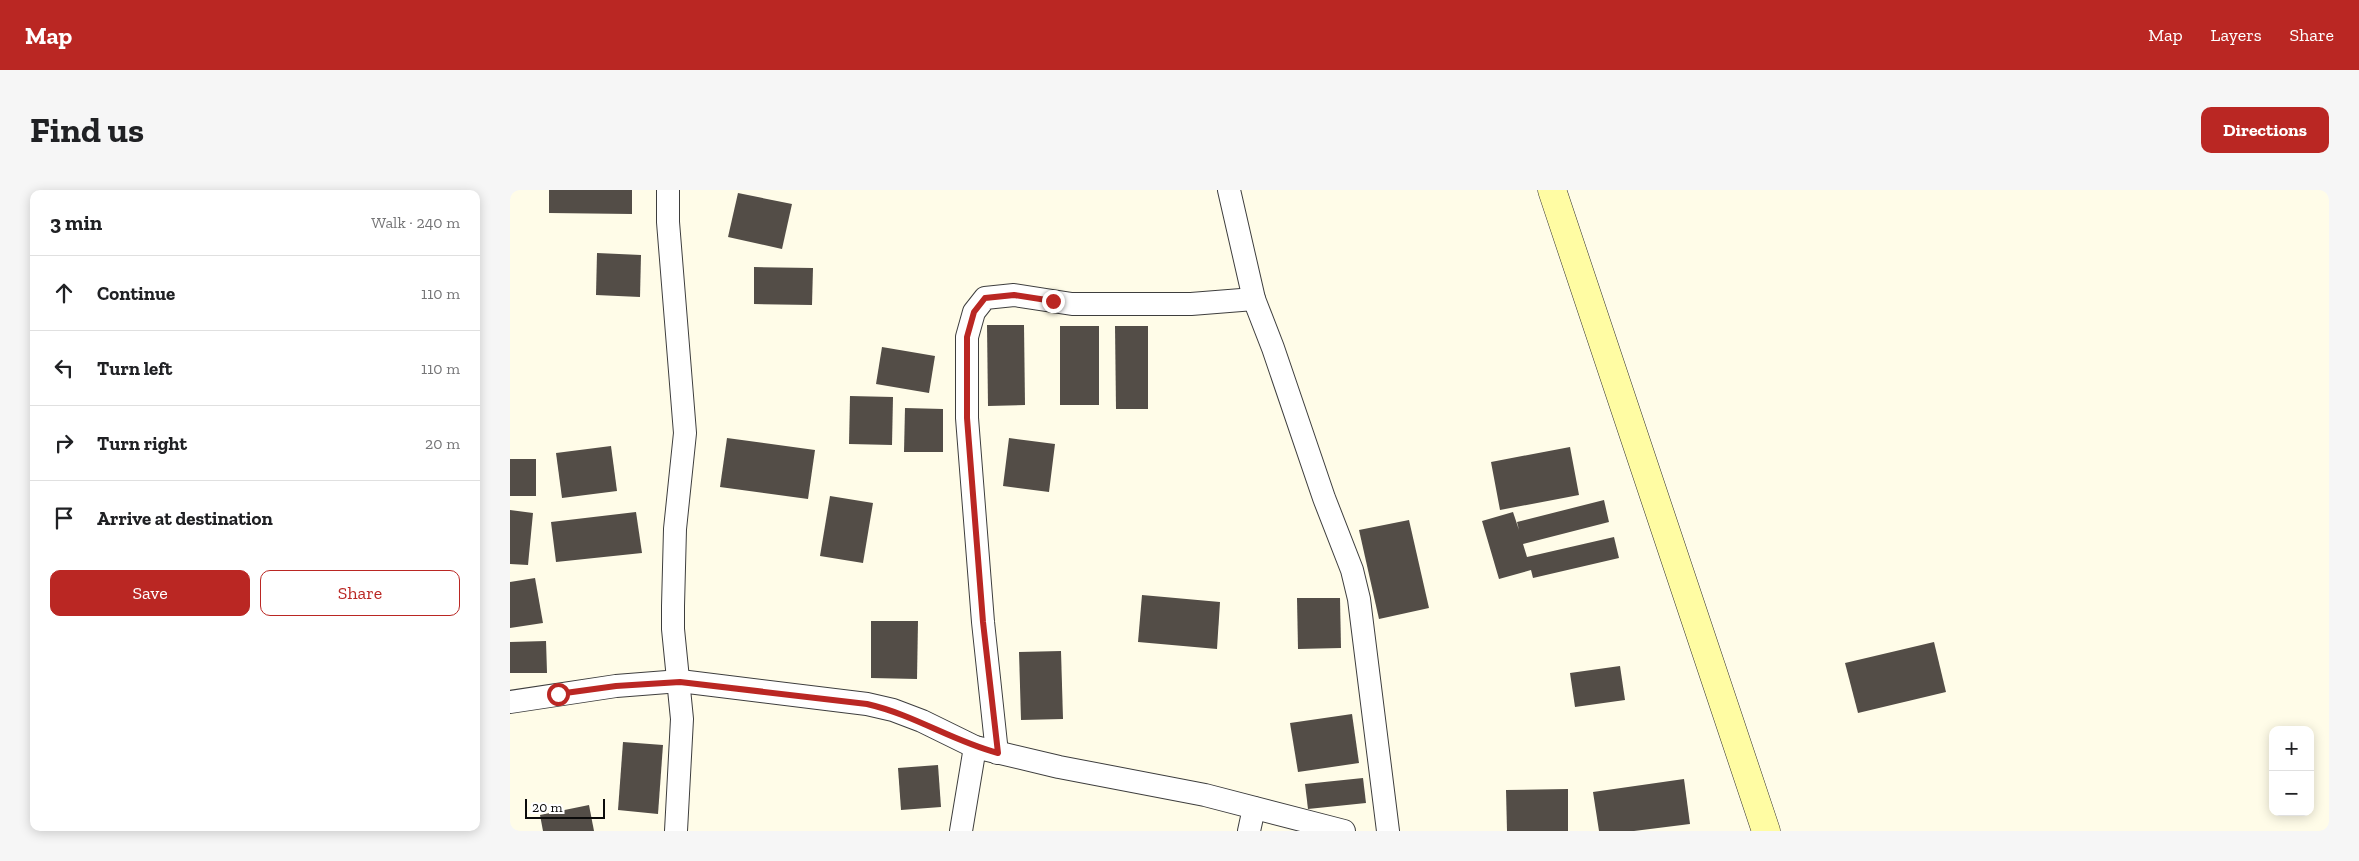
<!DOCTYPE html>
<meta charset="utf-8">
<style>
:root{--surface:#fff;--page:#f6f6f6;--text:#202124;--muted:#757577;--line:#e0e0e0;--accent:#ba2723}
body{margin:0;font-family:"Zilla Slab",serif;background:var(--page);color:var(--text)}
.controls{position:absolute;right:15px;bottom:15px;display:grid;overflow:hidden;border-radius:10px;box-shadow:0 2px 12px #0003}
.controls button{width:45px;height:45px;display:grid;place-items:center;padding:0;border:0;border-bottom:1px solid var(--line);background:var(--surface);color:var(--text);font:25px sans-serif}
.scale{position:absolute;left:15px;bottom:12px;width:80px;box-sizing:border-box;padding-left:5px;border:2px solid #0b0b0b;border-top:0;font-size:14px;line-height:18px;white-space:nowrap;color:#0b0b0b;-webkit-text-stroke:4px #fff;paint-order:stroke}
.stop{position:absolute;width:15px;height:15px;margin:-11px;border:4px solid #ba2723;border-radius:50%;background:#fff}
.stop.end{background:#ba2723;border-color:#fff;box-shadow:0 1px 5px #0008}
.list{margin:0;padding:0;list-style:none}
h2{display:flex;justify-content:space-between;align-items:center;height:65px;margin:0;padding:0 20px;font-size:21px}
h2 small{font-size:16px;font-weight:400;color:var(--muted)}
.list li{display:grid;grid-template-columns:32px 1fr auto;gap:15px;align-items:center;box-sizing:border-box;height:75px;padding:0 20px;border-top:1px solid var(--line)}
.list b{display:block;font-size:19px;white-space:nowrap}
.list em{font-size:16px;font-style:normal;color:var(--muted)}
.actions{display:flex;gap:10px;padding:15px 20px}
.actions a{flex:1;padding:11px 0;border:1px solid var(--accent);border-radius:10px;text-align:center;font-size:18px;color:var(--accent)}
.actions .main{background:var(--accent);color:#fff}
.icon{flex:none;width:28px;height:28px;fill:none;stroke:currentColor;stroke-width:2;stroke-linecap:round;stroke-linejoin:round}
.map{position:relative;flex:none;width:1819px;height:641px;overflow:hidden;border-radius:10px}
header{display:flex;align-items:center;gap:30px;box-sizing:border-box;height:70px;padding:0 25px;background:var(--accent);color:#fff}
header strong{font-size:24px}
nav{display:flex;gap:28px;margin-inline-start:auto;font-size:18px}
.intro{display:flex;align-items:center;justify-content:space-between;box-sizing:border-box;height:120px;padding:0 30px}
h1{margin:0;font-size:35px}
.button{padding:12px 22px;border-radius:10px;background:var(--accent);color:#fff;font-size:18px;font-weight:700}
main{display:flex;gap:30px;padding:0 30px}
aside{flex:1;background:var(--surface);border-radius:10px;box-shadow:0 2px 12px #0003}
.map>svg:first-child{display:block}
.building{fill:#534d47}
.lines{fill:none;stroke-linecap:round;stroke-linejoin:round}
.street-casing{stroke:#3e3e3e;stroke-width:24}
.secondary-casing{stroke:#2d2d2d;stroke-width:29}
.street{stroke:#fff;stroke-width:22}
.secondary{stroke:#fffca3;stroke-width:28}
.route{stroke:#ba2723;stroke-width:6}
</style>
<header>
<strong>Map</strong>
<nav><a>Map</a><a>Layers</a><a>Share</a></nav>
</header>
<div class="intro"><h1>Find us</h1><a class="button">Directions</a></div>
<main>
<aside>
<h2>3 min<small>Walk · 240 m</small></h2>
<ul class="list">
<li><svg class="icon" aria-label="ahead" viewBox="0 0 24 24"><path d="M12 20V5M6 11l6-6 6 6"/></svg><div><b>Continue</b></div><em>110 m</em></li>
<li><svg class="icon" aria-label="left" viewBox="0 0 24 24"><path d="M17 20v-9H6M10 6l-5 5 5 5"/></svg><div><b>Turn left</b></div><em>110 m</em></li>
<li><svg class="icon" aria-label="right" viewBox="0 0 24 24"><path d="M7 20v-9h11M14 6l5 5-5 5"/></svg><div><b>Turn right</b></div><em>20 m</em></li>
<li><svg class="icon" aria-label="arrive" viewBox="0 0 24 24"><path d="M6 21V4h12l-3 4 3 4H6"/></svg><div><b>Arrive at destination</b></div></li>
</ul>
<div class="actions"><a class="main">Save</a><a>Share</a></div>
</aside>
<div class="map">
<svg width="1819" height="641" viewBox="0 0 1819 641">
<rect width="100%" height="100%" fill="#fffce8"/>
<g class="building">
<path d="M39,0H122V24L39,23Z"/>
<path d="M228,3L282,14L272,59L218,47Z"/>
<path d="M87,63L131,65L130,107L86,105Z"/>
<path d="M244,77L303,78L302,115L244,114Z"/>
<path d="M477,135H514L515,215L478,216Z"/>
<rect x="550" y="136" width="39" height="79"/>
<path d="M605,136H638V219H606Z"/>
<path d="M372,157L425,166L419,203L366,194Z"/>
<path d="M340,206L383,207L382,255L339,254Z"/>
<path d="M395,218L433,219V262H394Z"/>
<path d="M217,248L305,260L298,309L210,297Z"/>
<path d="M499,248L545,254L539,302L493,296Z"/>
<path d="M101,256L107,301L52,308L46,263Z"/>
<path d="M1060,257L1069,305L990,320L981,272Z"/>
<rect x="0" y="269" width="26" height="37"/>
<path d="M320,306L363,313L353,373L310,366Z"/>
<path d="M1094,310L1099,332L1013,354L1017,367L1104,347L1109,368L1023,388L1021,380L989,389L972,331L1003,322L1009,340L1007,332Z"/>
<path d="M0,320L23,323L18,375L0,374Z"/>
<path d="M126,322L132,363L46,372L41,332Z"/>
<path d="M899,330L919,418L869,429L849,340Z"/>
<path d="M25,388L33,433L0,438V392Z"/>
<path d="M632,405L710,412L707,459L628,452Z"/>
<path d="M787,408H830L831,458L788,459Z"/>
<path d="M361,431H408L407,489L361,488Z"/>
<path d="M36,451L37,483H0V452Z"/>
<path d="M1424,452L1436,502L1348,523L1335,473Z"/>
<path d="M551,461L553,529L511,530L509,462Z"/>
<path d="M1110,476L1115,510L1065,517L1060,483Z"/>
<path d="M842,524L849,573L788,582L780,533Z"/>
<path d="M113,552L153,555L148,624L108,620Z"/>
<path d="M428,575L431,617L391,620L388,578Z"/>
<path d="M853,588L856,613L798,619L795,594Z"/>
<path d="M1174,589L1180,634L1124,641H1089L1083,602Z"/>
<path d="M1058,599V641H997L996,600Z"/>
<path d="M79,615L84,641H33L30,625Z"/>
</g>
<g class="lines">
<defs>
<g id="street">
<path d="M158,0V32L175,243L165,339L163,416V439L172,529L166,641"/>
<path d="M719,0L744,109L763,158L814,308L842,380L849,409L878,641"/>
<path d="M0,512L106,496L170,491L357,514L383,520L412,531L465,557L549,577L695,605L834,641"/>
<path d="M487,563L473,432L457,228V147L464,122L475,108L504,105L562,114H681L744,109"/>
<path d="M451,641L465,557"/>
<path d="M739,641L744,618"/>
</g>
<path id="secondary" d="M1042,0L1256,641"/>
</defs>
<use href="#street" class="street-casing"/>
<use href="#secondary" class="secondary-casing"/>
<use href="#street" class="street"/>
<use href="#secondary" class="secondary"/>
</g>
<g class="lines">
<path class="route" d="M48,504L106,496L170,492L357,514C405,525 442,551 488,563L473,432L457,228V147L464,122L475,108L504,105L543,111"/>
</g>
</svg>
<div class="controls">
<button>+</button>
<button>−</button>
</div>
<div class="scale">20 m</div>
<div class="stop" style="left:48px;top:504px"></div>
<div class="stop end" style="left:543px;top:111px"></div>
</div>
</main>
